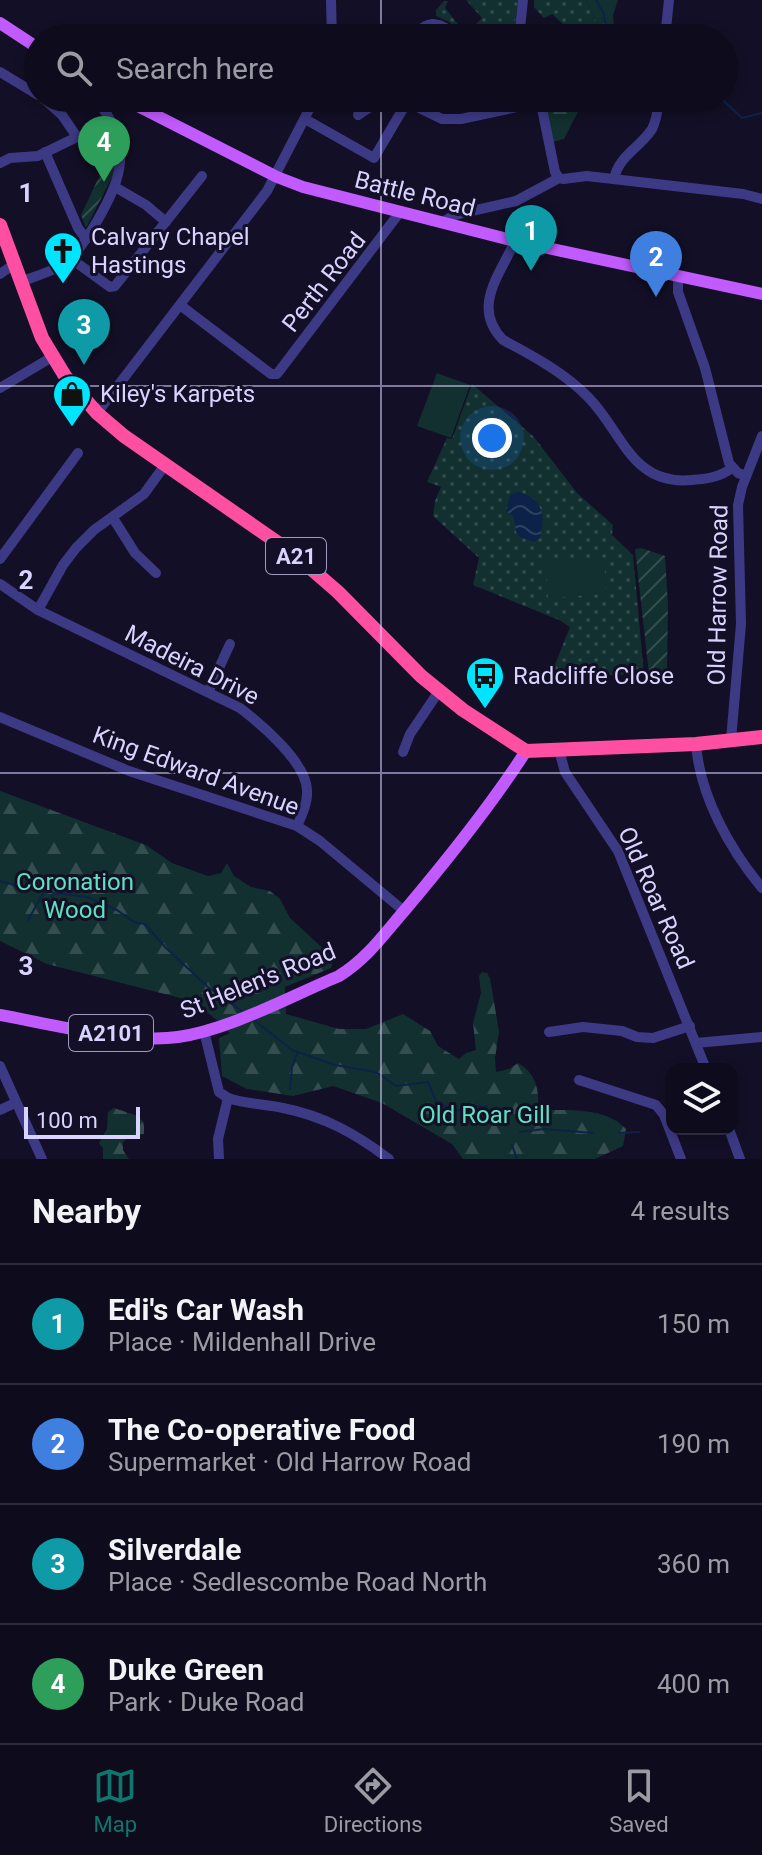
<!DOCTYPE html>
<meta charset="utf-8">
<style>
:root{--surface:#0e0b1c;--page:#1c1929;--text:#f1f3f6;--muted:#9b9ba3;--line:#2e2b3b;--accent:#0f766e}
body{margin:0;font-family:Roboto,sans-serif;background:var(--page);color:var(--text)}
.controls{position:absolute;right:24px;bottom:24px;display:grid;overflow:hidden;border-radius:16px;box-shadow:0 4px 12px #0003}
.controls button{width:72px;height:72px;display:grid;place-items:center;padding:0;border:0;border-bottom:2px solid var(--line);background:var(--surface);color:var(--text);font:40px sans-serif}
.scale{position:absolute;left:24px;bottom:20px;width:116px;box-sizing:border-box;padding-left:8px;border:4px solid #d9d4ff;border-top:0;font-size:22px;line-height:28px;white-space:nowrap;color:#d9d4ff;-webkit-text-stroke:6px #130f26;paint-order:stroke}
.you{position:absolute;left:492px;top:438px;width:28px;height:28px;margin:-20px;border:6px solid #fff;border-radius:50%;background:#1a73e8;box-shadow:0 0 0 12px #1a73e833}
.badge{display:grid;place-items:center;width:52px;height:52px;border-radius:50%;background:var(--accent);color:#fff;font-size:26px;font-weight:700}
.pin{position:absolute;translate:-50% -66px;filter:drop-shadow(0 2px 4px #0008)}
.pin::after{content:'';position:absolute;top:42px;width:28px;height:24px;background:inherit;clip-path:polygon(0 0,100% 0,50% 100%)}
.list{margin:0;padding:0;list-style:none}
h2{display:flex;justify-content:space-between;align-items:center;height:104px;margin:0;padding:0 32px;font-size:34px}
h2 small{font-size:26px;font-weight:400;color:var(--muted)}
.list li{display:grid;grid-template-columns:52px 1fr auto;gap:24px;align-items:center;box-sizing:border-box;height:120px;padding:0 32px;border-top:2px solid var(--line)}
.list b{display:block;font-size:30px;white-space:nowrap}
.list p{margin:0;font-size:26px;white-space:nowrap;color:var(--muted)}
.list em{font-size:26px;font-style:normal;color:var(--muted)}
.icon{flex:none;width:44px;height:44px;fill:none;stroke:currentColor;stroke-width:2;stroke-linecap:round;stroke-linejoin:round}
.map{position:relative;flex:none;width:762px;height:1159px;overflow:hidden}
.search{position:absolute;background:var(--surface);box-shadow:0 4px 12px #0003;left:24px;right:24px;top:24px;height:88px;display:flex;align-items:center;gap:20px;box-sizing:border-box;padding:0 28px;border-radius:44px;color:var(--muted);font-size:30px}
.sheet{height:584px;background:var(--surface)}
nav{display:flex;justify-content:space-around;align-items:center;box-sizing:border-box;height:112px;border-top:2px solid var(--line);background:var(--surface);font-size:22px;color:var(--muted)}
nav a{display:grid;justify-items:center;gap:4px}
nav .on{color:var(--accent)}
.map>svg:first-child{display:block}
.grass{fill:url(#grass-dots)}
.forest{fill:url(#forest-firs)}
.garden{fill:url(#garden-furrows)}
.pitch{fill:#12302f}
.water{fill:url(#water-waves)}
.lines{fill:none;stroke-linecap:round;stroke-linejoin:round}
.stream{stroke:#0c2248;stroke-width:2}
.minor{stroke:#3d3a85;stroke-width:10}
.major{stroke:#c25bff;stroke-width:12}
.highway{stroke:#ff4fa3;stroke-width:14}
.grid{fill:none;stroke:#d9d4ff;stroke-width:2;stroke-opacity:0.55}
.labels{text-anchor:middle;stroke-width:6;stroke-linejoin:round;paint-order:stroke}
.shield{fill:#130f26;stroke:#9e99be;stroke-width:2}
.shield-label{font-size:22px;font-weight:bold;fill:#d9d4ff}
.street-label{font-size:24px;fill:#d9d4ff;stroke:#130f26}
.poi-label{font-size:24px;fill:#d9d4ff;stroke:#130f26;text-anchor:start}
.park-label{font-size:24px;fill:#5fe0c0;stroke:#130f26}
.grid-label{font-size:26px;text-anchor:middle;font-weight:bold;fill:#d9d4ff;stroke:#130f26;stroke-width:6;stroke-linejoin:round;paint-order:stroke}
</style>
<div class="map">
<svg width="762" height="1159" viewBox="0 0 762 1159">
<defs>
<pattern id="grass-dots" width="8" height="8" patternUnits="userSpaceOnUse" patternTransform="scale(2)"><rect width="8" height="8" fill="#12302f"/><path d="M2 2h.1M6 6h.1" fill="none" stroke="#344d4e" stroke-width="1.8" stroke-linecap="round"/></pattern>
<pattern id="forest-firs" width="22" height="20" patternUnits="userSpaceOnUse" patternTransform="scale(2)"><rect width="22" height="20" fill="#12302f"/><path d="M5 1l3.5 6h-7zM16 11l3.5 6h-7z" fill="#344d4e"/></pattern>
<pattern id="garden-furrows" width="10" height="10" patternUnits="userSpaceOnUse" patternTransform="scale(2)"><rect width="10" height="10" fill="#12302f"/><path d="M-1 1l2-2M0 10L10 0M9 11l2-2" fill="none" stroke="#344d4e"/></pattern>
<pattern id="water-waves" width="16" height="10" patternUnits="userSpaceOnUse" patternTransform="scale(2)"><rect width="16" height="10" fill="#0c2248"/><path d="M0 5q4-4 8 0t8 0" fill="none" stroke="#2f4163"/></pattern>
</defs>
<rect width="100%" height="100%" fill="#130f26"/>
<g class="grass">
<path d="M466,0H518L514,31L510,37L468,38L449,22L436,16V10L444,1H448L445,8L466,34L482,18Z"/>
<path d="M534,0H586L603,38H578L552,14L544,18L534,7Z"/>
<path d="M472,384L534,437L577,493L613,525L612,535L633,555L644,674L550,677L570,627L559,620L473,585L479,558L433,516L435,501L441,487L427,482L447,438L452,439Z"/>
</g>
<g class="forest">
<path d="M586,0H618L613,15L615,38H603Z"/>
<path d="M544,98H585L564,139L553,142Z"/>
<path d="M0,791L146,845L172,863L208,876L221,873L227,863L234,876L251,887L270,891L280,899L290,918L328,953L333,961L331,968L285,987L286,1014L339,1029H366L403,1014L430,1031L438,1046L459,1059L466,1053L476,1050L473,1023L481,993L479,976L482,972L487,973L490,978L499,1032L495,1058L496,1072L509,1069L518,1063C535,1073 539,1087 538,1106L544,1110C570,1110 608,1108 626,1129L623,1146L595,1159H463L452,1144L382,1103L333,1086L293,1096L247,1089L222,1076L219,1038L230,1033L217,1020L192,1001L47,964L0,941Z"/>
<path d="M114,1108L135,1115L144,1122V1134L128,1138L123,1142V1150L129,1159H103V1148L99,1143L107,1129L108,1112Z"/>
</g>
<g class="garden">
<path d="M111,138L114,140L116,169L86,228L81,215L99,177L101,139Z"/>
<path d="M641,548L665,556L668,605L667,672L649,674L635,549Z"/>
</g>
<g class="pitch">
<path d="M437,373L470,385L451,438L417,426Z"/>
<path d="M604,559L606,594L548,598L546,562Z"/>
</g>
<path class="water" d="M518,492C543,498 546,516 540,538L534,542C510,534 519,536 513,516L506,511L510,495Z"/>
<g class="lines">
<g class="stream">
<path d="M596,0L604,14L606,38"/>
<path d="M724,101L742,118L762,113"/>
<path d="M0,881L18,886L43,888L54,893L87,897L117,910L134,922L145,924L166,948L208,987L243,1012"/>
<path d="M49,909L53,895"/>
<path d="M28,920L45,890"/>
<path d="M254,1020L292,1050L335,1065L376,1072L396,1086L428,1082L436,1101L451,1109L467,1112L477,1106L487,1107"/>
<path d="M290,1089L292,1067L298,1052"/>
<path d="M520,1132L544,1129L593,1133"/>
<path d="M619,1133L639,1132"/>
<path d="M512,1145L517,1159"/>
</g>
<g class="minor">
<path d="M331,0L332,38"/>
<path d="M413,38C428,17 442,22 458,38"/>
<path d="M519,38L523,0"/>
<path d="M665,38L669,0"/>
<path d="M0,72L38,95"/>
<path d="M43,98L62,115L77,137"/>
<path d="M540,99L555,172L559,178"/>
<path d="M358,115L373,105L377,98"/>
<path d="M305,119L374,158L407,102L442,119H461L541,102"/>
<path d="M45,152L78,228L86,239"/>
<path d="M0,163L10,158L38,156L77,137L116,132"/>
<path d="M614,179C619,155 640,148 652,129C657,120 658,108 659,98"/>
<path d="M115,187L146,205L166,222"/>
<path d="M442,223L454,215L516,201L559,178L563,179L587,176L743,194L762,199"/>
<path d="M515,241C500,275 471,307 503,340C533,356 565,373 589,398C623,433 632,486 692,480C707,479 720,477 732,468"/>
<path d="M70,258L110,287L115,286L202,176"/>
<path d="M0,274L13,265"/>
<path d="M678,276V292L705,368L729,463L738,473L746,476"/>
<path d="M20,282C33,277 48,273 60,266C76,256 87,238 96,223C124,175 133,144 95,98"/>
<path d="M180,305L271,374H277L400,212"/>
<path d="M0,388L52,357"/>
<path d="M97,413L267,191L315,98"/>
<path d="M113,518L135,553L156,573"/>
<path d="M0,559L78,453"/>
<path d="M0,584L38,610L240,708C261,724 306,762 307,790C308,802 302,815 297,826"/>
<path d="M38,610L63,565L76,548L94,530L144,494L165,465"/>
<path d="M208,692L230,644"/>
<path d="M0,717L129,771L297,826L320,841L404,911"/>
<path d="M731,740L741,624L738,505L742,487L762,436"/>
<path d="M696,744C700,796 729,848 762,888"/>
<path d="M559,750L565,772L618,851L706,1069"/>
<path d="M403,752L410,734L439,691"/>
<path d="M204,1031L219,1092L228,1098L218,1139L219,1159"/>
<path d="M549,1032L583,1027L622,1031L637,1037L653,1038L690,1026"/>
<path d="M696,1043L762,1037"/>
<path d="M0,1066L42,1159"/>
<path d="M579,1080L656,1105L664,1115L681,1159"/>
<path d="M228,1098C246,1104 264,1104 283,1108C324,1116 356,1134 389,1159"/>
<path d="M0,1110L15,1103"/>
<path d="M729,1129L740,1159"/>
</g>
<g class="major">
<path d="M0,23L38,48"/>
<path d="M122,98L277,177L303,187L515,241L762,294"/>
<path d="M0,1015C49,1024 129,1044 178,1037C229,1030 291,996 339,976C367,959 384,934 405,910C448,859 490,807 526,751"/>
</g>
<path class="highway" d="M0,225L42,338L65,376L97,413L124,436L294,554L338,592L421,676L463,710L526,751L696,744L762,737"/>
</g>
<path class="grid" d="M381,0V38M381,98V1159M0,386H762M0,773H762"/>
<defs>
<symbol id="church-pin" viewBox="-11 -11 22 30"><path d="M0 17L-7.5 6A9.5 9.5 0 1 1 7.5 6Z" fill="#00e5ff" stroke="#130f26"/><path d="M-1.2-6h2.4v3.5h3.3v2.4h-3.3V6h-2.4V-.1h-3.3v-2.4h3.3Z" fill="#111"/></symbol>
<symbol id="shop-pin" viewBox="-11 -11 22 30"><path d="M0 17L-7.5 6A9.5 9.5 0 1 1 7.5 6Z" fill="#00e5ff" stroke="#130f26"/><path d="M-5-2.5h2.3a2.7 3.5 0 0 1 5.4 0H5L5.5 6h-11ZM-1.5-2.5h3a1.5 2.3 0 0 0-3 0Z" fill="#111"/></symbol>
<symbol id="bus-pin" viewBox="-11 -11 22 30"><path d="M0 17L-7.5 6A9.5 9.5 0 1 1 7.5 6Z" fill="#00e5ff" stroke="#130f26"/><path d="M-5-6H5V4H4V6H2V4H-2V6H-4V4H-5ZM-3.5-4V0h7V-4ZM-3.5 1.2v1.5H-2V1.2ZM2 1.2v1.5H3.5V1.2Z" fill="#111"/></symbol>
</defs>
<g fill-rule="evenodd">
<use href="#church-pin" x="41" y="229" width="44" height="60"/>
<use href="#shop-pin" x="50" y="372" width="44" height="60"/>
<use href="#bus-pin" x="463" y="654" width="44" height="60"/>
</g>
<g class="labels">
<g class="shield">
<rect x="266" y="538" width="60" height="36" rx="6"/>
<rect x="69" y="1015" width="84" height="36" rx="6"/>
</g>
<g class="shield-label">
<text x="296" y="564">A21</text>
<text x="111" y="1041">A2101</text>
</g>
<g class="street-label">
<text transform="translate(415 194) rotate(14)" y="8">Battle Road</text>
<text transform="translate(324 282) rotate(-52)" y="8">Perth Road</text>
<text transform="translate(718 595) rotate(-89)" y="8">Old Harrow Road</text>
<text transform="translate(192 665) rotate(27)" y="8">Madeira Drive</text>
<text transform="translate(196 771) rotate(20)" y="8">King Edward Avenue</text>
<text transform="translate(656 898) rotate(66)" y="8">Old Roar Road</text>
<text transform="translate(258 981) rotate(-22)" y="8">St Helen's Road</text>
</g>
<g class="poi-label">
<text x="91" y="245">Calvary Chapel<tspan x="91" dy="28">Hastings</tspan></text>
<text x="100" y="402">Kiley's Karpets</text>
<text x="513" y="684">Radcliffe Close</text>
</g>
<g class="park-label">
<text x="75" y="890">Coronation<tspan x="75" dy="28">Wood</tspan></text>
<text x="485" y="1123">Old Roar Gill</text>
</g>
</g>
<g class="grid-label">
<text x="26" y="202">1</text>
<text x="26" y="589">2</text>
<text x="26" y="975">3</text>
</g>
</svg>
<div class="controls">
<button><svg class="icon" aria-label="layers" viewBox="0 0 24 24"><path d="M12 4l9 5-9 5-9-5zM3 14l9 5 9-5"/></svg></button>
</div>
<div class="scale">100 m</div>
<div class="you"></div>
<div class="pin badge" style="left:531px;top:271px;background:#0f9aa8">1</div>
<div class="pin badge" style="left:656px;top:297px;background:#3f7fe0">2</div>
<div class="pin badge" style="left:84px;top:365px;background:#0f9aa8">3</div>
<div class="pin badge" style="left:104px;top:182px;background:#2e9e5b">4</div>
<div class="search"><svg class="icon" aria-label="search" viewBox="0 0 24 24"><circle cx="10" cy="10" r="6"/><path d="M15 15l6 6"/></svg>Search here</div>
</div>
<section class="sheet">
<h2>Nearby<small>4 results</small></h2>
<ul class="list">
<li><span class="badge" style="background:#0f9aa8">1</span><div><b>Edi's Car Wash</b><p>Place · Mildenhall Drive</p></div><em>150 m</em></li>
<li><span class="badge" style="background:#3f7fe0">2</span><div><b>The Co-operative Food</b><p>Supermarket · Old Harrow Road</p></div><em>190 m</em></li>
<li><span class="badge" style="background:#0f9aa8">3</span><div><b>Silverdale</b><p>Place · Sedlescombe Road North</p></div><em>360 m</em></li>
<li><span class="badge" style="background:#2e9e5b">4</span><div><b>Duke Green</b><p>Park · Duke Road</p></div><em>400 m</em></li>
</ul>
</section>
<nav>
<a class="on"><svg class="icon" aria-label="map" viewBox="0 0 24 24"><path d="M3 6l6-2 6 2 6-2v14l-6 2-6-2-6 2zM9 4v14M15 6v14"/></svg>Map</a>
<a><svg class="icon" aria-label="directions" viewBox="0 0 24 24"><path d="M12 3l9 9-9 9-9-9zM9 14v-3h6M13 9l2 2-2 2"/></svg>Directions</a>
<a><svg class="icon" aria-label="saved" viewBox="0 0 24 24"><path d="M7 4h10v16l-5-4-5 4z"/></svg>Saved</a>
</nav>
